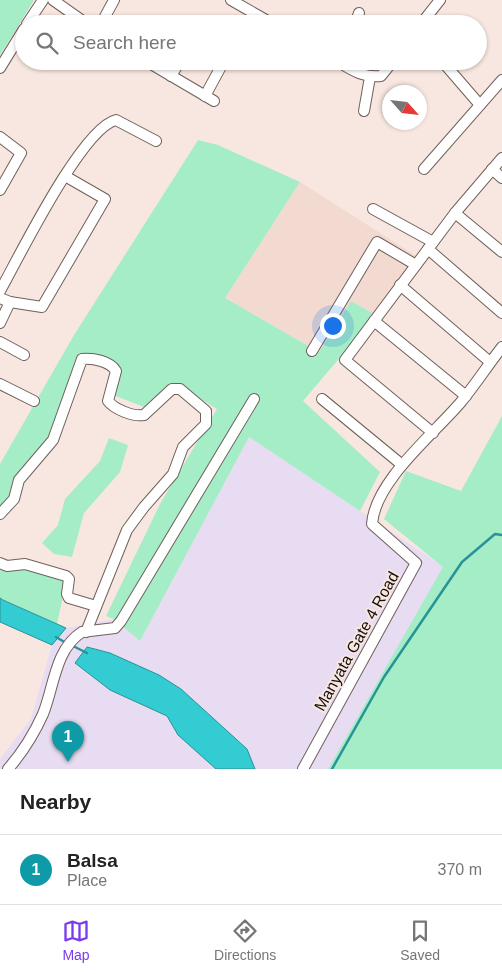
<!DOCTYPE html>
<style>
:root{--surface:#fff;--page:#f2f2f2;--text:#222;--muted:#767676;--line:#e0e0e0;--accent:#7c3aed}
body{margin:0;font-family:Arial,sans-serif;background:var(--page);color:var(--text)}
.compass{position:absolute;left:382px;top:85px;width:45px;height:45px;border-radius:50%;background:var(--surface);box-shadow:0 1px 4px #0004;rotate:117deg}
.you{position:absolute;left:332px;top:325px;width:18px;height:18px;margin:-12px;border:4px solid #fff;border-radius:50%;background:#1a73e8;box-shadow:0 0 0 8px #1a73e833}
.badge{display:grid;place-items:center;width:32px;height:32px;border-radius:50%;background:var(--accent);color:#fff;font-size:16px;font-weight:700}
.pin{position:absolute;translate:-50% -41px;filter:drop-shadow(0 1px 2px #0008)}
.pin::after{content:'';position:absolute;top:26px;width:18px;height:15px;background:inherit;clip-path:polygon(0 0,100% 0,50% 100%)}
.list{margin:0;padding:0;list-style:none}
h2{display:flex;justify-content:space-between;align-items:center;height:65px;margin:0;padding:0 20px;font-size:21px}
h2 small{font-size:16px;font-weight:400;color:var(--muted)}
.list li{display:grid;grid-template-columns:32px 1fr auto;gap:15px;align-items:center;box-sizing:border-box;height:70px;padding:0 20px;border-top:1px solid var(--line)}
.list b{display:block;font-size:19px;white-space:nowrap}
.list p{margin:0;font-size:16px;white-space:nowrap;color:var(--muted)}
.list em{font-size:16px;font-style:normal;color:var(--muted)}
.icon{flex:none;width:28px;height:28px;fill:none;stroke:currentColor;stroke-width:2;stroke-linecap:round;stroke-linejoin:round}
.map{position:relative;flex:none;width:502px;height:769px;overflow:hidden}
.search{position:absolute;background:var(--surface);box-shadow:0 1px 4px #0004;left:15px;right:15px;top:15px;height:55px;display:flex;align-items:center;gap:12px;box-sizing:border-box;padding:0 18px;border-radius:28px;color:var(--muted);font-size:19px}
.sheet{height:135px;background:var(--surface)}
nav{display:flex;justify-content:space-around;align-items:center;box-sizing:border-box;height:70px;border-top:1px solid var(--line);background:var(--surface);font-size:14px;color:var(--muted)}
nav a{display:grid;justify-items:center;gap:2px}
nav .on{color:var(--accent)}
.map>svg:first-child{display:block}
.commercial{fill:#e7dcf1}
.built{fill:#f2dad0}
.green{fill:#a4edc7}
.water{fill:#32ccd2;stroke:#299397}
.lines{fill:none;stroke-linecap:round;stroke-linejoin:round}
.stream{stroke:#299397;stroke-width:2.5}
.minor-casing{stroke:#6f605b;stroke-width:12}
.minor{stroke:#fff;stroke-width:10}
.labels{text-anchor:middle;stroke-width:4;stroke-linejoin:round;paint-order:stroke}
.street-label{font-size:16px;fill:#140e0c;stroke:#f8e7e0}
</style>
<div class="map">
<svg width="502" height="769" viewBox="0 0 502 769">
<rect width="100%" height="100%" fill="#f8e7e0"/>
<path class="commercial" d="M249,437L444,567L328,769H0V759L31,719L52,645L66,628L114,619L140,641Z"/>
<path class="built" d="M300,182L418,257L376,315L351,301L319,352L225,298Z"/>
<g class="green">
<path d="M0,0H34L0,55Z"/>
<path d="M198,140L218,145L300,182L225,298L319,352L351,301L376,315L303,401L380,472L360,511L249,437L140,641L114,619L106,616L160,504L217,409L175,383L144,407L113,395L120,365L79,353L50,439L16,475L9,500L0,509V464L74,335Z"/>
<path d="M502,416V769H328L443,567L384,519L406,471L461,491Z"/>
<path d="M109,438L128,445L120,472L84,513L72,557L54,554L42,543L58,525L65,499L100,461Z"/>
<path d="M0,567L3,570L24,568L66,582L57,624L0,598Z"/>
</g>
<g class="water">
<path d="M0,598L3,600L66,628L52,645L0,622Z"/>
<path d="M87,647L110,653L159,675L181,689L247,749L255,769H216L178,735L167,716L110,690L75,663Z"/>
</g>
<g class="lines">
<g class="stream">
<path d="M56,637L66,643"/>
<path d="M71,645L87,653"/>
<path d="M332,769L384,677L462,562L495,534L502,535"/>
</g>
<defs>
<g id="minor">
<path d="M53,0L87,24"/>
<path d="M231,0L273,24"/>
<path d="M27,24L43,0"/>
<path d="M101,24L114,0"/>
<path d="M355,24L359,13"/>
<path d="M421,24L440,0"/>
<path d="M146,61L214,101"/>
<path d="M337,61C352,70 363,78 381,76L393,61"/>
<path d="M442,61L480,105"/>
<path d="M0,68L24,29"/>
<path d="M171,76L180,61"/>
<path d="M205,96L224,61"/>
<path d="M364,111L370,77"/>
<path d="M0,137L21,153L0,190"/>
<path d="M424,169L502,80"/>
<path d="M492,169L502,178"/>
<path d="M373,209L433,242"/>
<path d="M455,213L502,252"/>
<path d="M428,249L502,313"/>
<path d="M400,285L490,362"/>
<path d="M0,291C19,257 82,128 116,120L156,141"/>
<path d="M0,298L10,302L42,307L105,199L65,176"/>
<path d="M374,321L466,396"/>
<path d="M0,323L10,302"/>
<path d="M0,342L24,355"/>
<path d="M312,351L377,242L416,265"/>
<path d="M0,384L34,401"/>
<path d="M322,399L401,464"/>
<path d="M433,433L345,360L455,213L502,158"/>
<path d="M0,514L14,499L19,480L53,440L82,359C93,358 110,361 116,371L108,401C114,409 133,417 144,415L172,389H180L206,411V424L183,447L173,474L144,507L127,530L86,632"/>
<path d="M0,563L7,566L25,564L66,576L69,579L67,594L69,598L96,606"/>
<path d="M8,769C22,753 34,734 43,714C54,687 55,649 82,632L115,628L121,621L254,399"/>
<path d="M303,769L416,563L372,524C375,481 433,435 461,402C475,385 488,365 502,347"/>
</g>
</defs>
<use href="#minor" class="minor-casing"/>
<use href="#minor" class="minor"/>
</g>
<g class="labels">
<g class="street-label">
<text transform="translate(356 641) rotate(-61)" y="6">Manyata Gate 4 Road</text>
</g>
</g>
</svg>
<svg class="compass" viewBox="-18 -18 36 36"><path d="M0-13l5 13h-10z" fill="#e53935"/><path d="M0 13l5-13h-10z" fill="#767676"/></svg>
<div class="you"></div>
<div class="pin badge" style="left:68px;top:762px;background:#0f9aa8">1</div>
<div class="search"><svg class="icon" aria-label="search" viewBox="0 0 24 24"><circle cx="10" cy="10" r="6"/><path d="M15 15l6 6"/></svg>Search here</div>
</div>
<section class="sheet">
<h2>Nearby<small></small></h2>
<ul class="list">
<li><span class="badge" style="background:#0f9aa8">1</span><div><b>Balsa</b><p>Place</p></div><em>370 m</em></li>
</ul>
</section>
<nav>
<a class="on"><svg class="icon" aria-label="map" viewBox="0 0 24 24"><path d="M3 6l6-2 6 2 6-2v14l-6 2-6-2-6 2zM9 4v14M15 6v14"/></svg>Map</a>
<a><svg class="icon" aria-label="directions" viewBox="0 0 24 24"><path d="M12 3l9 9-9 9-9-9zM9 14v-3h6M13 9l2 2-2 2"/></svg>Directions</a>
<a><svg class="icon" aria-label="saved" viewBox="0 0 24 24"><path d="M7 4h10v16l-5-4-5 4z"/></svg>Saved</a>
</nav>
